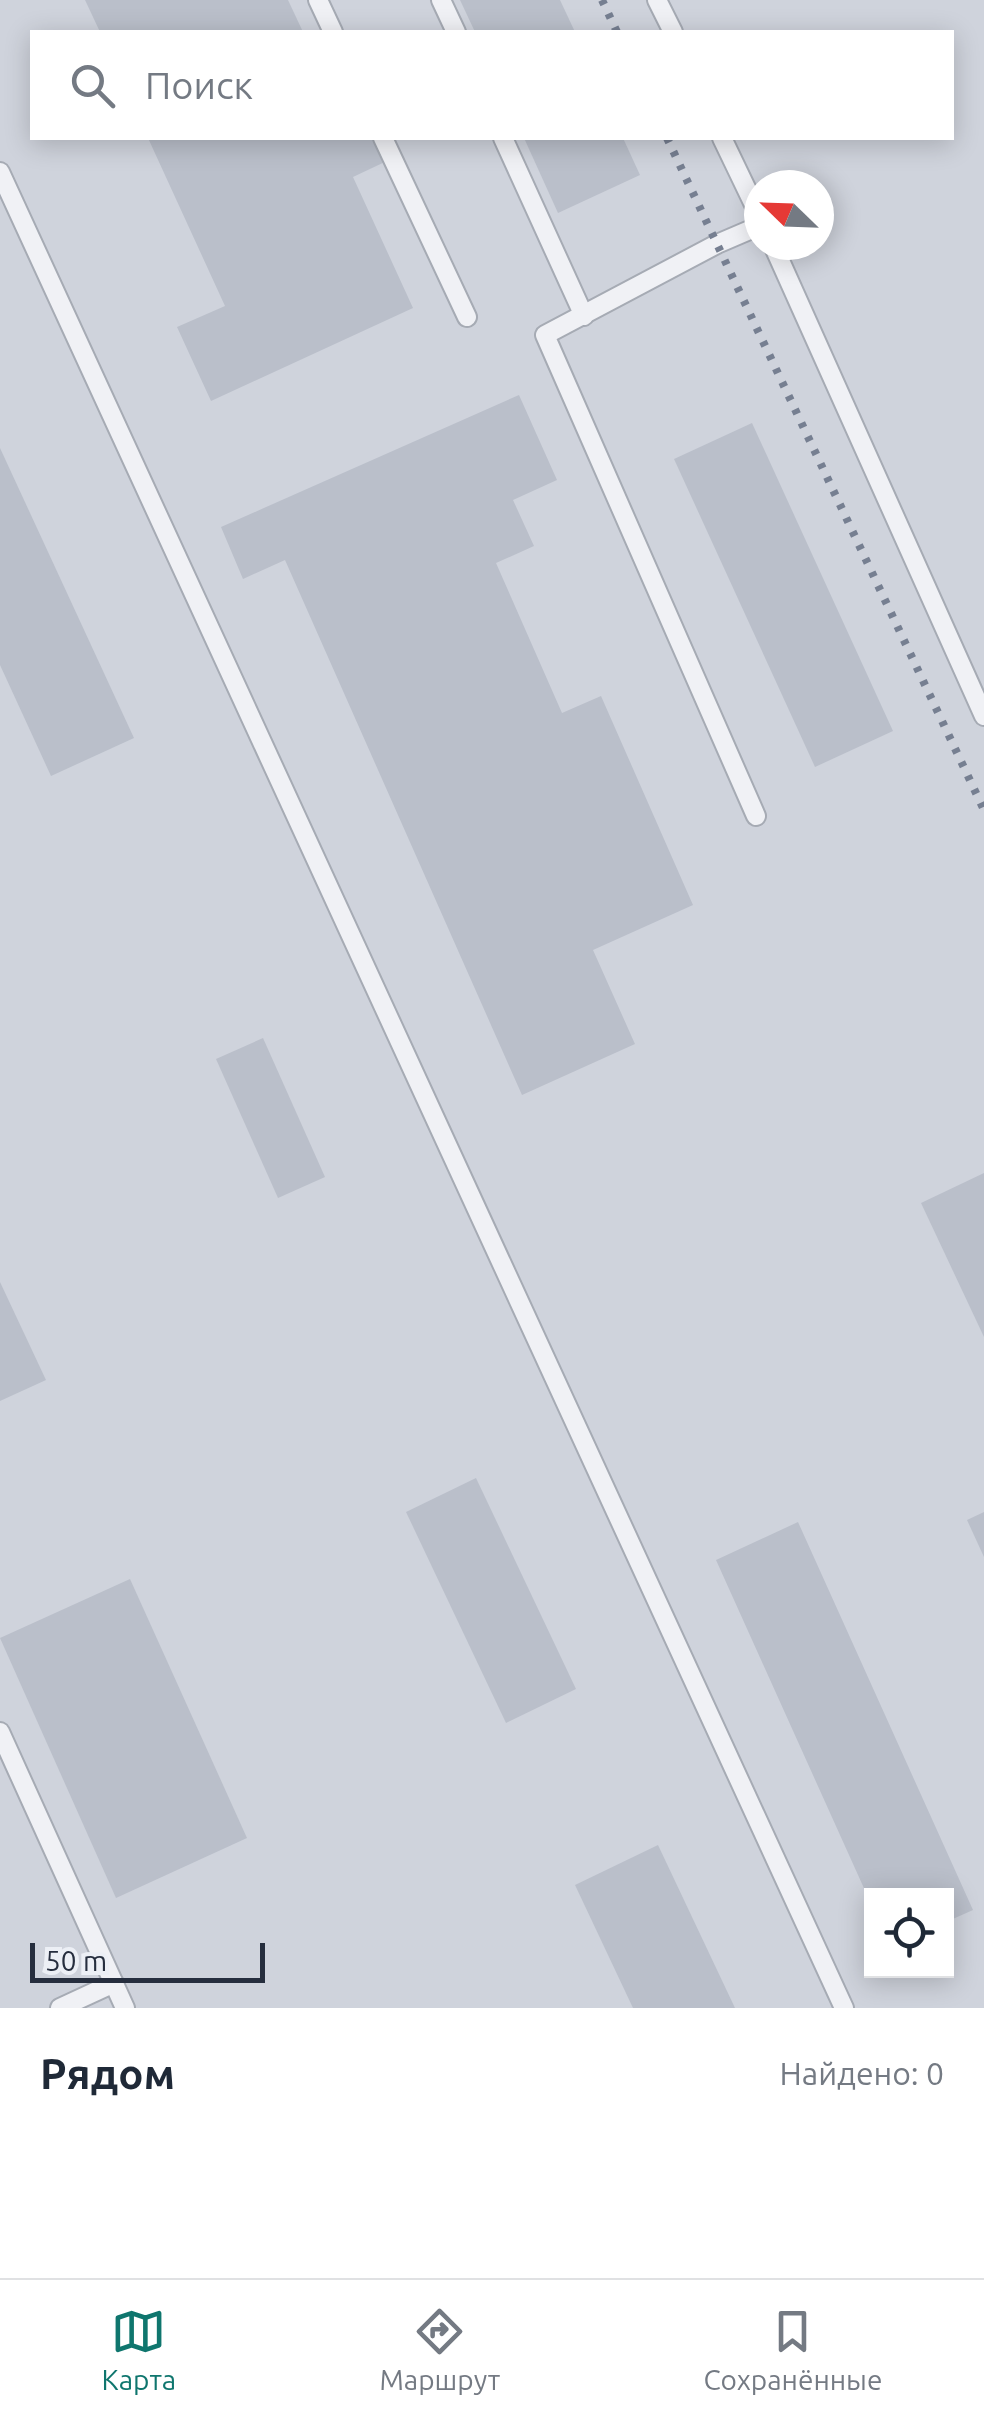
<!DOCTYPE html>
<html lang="ru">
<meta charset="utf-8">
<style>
:root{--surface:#fff;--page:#f6f6f7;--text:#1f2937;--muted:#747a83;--line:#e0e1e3;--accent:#0f766e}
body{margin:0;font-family:Ubuntu,sans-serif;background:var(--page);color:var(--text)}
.controls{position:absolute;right:30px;bottom:30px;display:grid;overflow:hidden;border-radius:0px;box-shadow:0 5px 25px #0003}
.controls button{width:90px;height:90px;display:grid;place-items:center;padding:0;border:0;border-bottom:2px solid var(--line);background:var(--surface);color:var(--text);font:50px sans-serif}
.compass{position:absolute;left:744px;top:170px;width:90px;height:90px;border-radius:50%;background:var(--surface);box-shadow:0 5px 25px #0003;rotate:293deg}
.scale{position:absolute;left:30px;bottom:25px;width:235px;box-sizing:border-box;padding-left:10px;border:5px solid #262e3e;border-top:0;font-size:28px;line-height:35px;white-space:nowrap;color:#262e3e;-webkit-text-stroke:8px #eceff5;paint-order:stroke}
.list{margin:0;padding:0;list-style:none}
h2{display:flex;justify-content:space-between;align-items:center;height:130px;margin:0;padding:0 40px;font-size:42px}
h2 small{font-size:32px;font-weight:400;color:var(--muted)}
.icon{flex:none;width:55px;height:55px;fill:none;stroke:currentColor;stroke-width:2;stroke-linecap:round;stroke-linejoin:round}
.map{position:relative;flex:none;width:984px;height:2008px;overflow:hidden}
.search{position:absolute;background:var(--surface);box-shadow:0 5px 25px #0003;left:30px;right:30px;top:30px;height:110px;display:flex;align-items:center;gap:25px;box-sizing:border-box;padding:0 35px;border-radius:0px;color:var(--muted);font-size:38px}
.sheet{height:270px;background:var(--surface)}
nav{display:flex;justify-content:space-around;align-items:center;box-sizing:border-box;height:140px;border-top:2px solid var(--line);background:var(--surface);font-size:28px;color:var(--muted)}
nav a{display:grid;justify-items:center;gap:5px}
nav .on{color:var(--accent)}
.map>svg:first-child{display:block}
.built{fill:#cfd3dc;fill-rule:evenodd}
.building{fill:#babfca}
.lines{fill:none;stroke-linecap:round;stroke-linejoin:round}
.service-casing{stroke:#a6abb4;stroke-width:22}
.service{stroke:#f0f1f5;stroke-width:18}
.rail{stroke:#767f91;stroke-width:8;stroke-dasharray:5 10;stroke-linecap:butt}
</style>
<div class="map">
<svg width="984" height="2008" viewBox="0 0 984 2008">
<rect width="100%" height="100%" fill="#dde1e7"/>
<path class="built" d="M0,0H984V2008H0ZM32,32H952V138H32ZM759,185H819V245H759ZM872,1896H946V1970H872Z"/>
<g class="building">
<path d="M85,0H288L303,32H100Z"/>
<path d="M460,0H560L575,32H475Z"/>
<path d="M148,138H379L389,160L353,177L413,308L211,401L177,327L225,306Z"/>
<path d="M524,138H623L640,175L558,213Z"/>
<path d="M519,395L557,480L513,500L534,546L496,563L562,713L601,696L693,905L593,950L635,1044L522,1095L285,560L243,579L221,527Z"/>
<path d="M752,423L893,731L815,767L674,459Z"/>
<path d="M0,448L134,738L51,776L0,665Z"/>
<path d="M263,1038L325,1177L278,1198L216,1059Z"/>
<path d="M984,1173V1337L921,1203Z"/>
<path d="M0,1282L46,1380L0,1401Z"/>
<path d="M476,1478L576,1689L506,1723L406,1512Z"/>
<path d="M984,1512V1557L967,1520Z"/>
<path d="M798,1522L973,1910L946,1922V1896H872V1906L716,1560Z"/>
<path d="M130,1579L247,1838L116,1898L0,1638Z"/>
<path d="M658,1845L735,2008H633L575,1885Z"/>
</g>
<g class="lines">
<defs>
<g id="service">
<path d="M318,0L333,32"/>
<path d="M441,0L456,32"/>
<path d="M657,0L673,32"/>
<path d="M383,138L467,317"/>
<path d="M503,138L584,316"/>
<path d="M722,138L759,215"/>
<path d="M0,172L844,2008"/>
<path d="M773,245L984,716"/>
<path d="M756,816L545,335L717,244L759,226"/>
<path d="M0,1732L125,2008"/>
<path d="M60,2008L114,1983"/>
</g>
</defs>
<use href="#service" class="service-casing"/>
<use href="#service" class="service"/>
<g class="rail">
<path d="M602,0L617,32"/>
<path d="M667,138L984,810"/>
</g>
</g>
</svg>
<div class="controls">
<button><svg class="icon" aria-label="locate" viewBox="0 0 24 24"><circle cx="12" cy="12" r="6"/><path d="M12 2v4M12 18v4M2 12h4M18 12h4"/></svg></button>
</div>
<svg class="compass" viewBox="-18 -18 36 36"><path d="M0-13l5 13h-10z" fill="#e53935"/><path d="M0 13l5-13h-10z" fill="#747a83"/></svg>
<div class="scale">50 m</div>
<div class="search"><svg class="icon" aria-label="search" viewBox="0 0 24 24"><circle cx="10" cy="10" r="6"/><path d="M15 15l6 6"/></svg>Поиск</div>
</div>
<section class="sheet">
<h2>Рядом<small>Найдено: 0</small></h2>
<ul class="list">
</ul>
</section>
<nav>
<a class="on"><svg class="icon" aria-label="map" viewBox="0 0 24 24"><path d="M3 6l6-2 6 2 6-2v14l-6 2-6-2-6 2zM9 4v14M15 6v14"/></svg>Карта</a>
<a><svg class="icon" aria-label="directions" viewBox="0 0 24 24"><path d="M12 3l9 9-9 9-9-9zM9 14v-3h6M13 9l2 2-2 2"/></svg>Маршрут</a>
<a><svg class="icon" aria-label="saved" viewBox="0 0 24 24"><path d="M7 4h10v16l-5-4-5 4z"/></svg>Сохранённые</a>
</nav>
